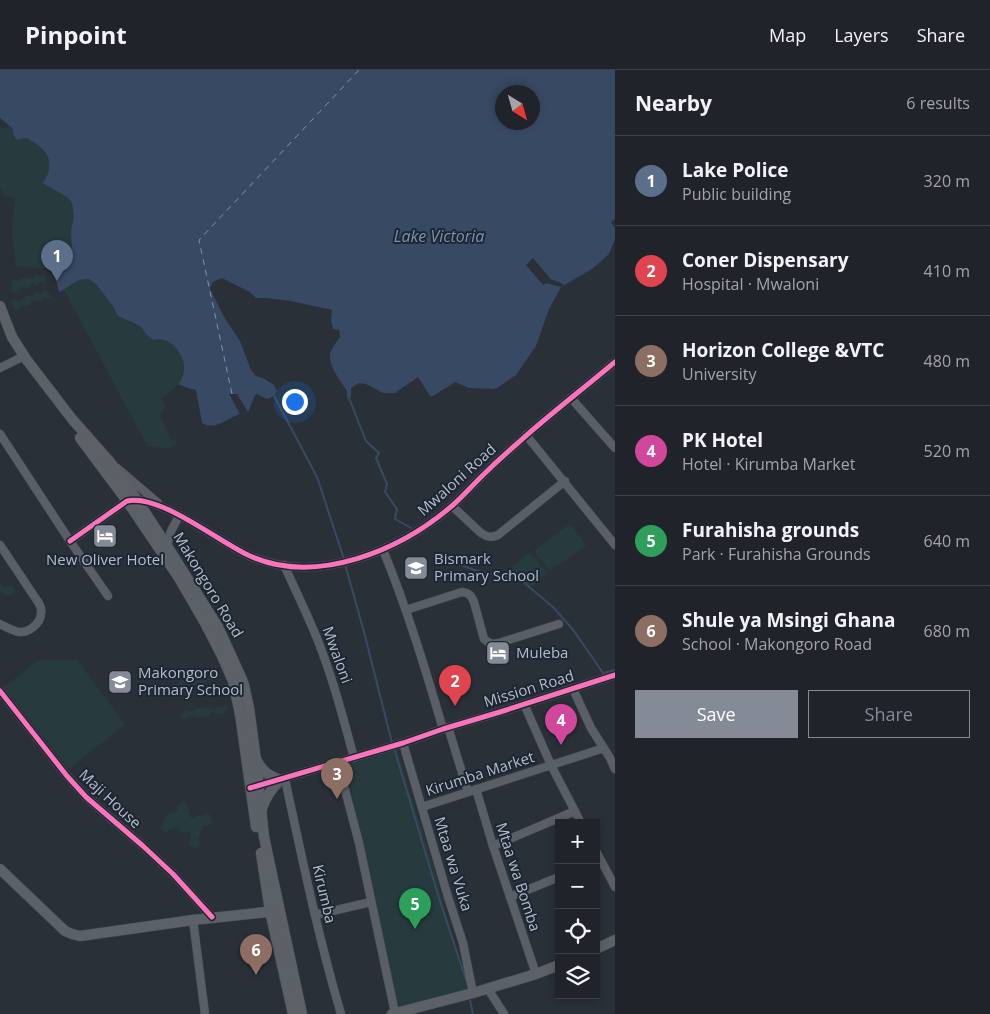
<!DOCTYPE html>
<meta charset="utf-8">
<style>
:root{--surface:#20242a;--page:#282c32;--text:#f1f3f6;--muted:#a2a4a8;--line:#3d4147;--accent:#848b96}
body{margin:0;font-family:"Open Sans",sans-serif;background:var(--page);color:var(--text)}
.controls{position:absolute;right:15px;bottom:15px;display:grid;overflow:hidden;border-radius:0px;box-shadow:0 2px 8px #0003}
.controls button{width:45px;height:45px;display:grid;place-items:center;padding:0;border:0;border-bottom:1px solid var(--line);background:var(--surface);color:var(--text);font:25px sans-serif}
.compass{position:absolute;left:495px;top:15px;width:45px;height:45px;border-radius:50%;background:var(--surface);box-shadow:0 2px 8px #0003;rotate:143deg}
.you{position:absolute;left:294px;top:331px;width:18px;height:18px;margin:-12px;border:4px solid #fff;border-radius:50%;background:#1a73e8;box-shadow:0 0 0 8px #1a73e833}
.badge{display:grid;place-items:center;width:32px;height:32px;border-radius:50%;background:var(--accent);color:#fff;font-size:16px;font-weight:700}
.pin{position:absolute;translate:-50% -41px;filter:drop-shadow(0 1px 2px #0008)}
.pin::after{content:'';position:absolute;top:26px;width:18px;height:15px;background:inherit;clip-path:polygon(0 0,100% 0,50% 100%)}
.list{margin:0;padding:0;list-style:none}
h2{display:flex;justify-content:space-between;align-items:center;height:65px;margin:0;padding:0 20px;font-size:21px}
h2 small{font-size:16px;font-weight:400;color:var(--muted)}
.list li{display:grid;grid-template-columns:32px 1fr auto;gap:15px;align-items:center;box-sizing:border-box;height:90px;padding:0 20px;border-top:1px solid var(--line)}
.list b{display:block;font-size:19px;white-space:nowrap}
.list p{margin:0;font-size:16px;white-space:nowrap;color:var(--muted)}
.list em{font-size:16px;font-style:normal;color:var(--muted)}
.actions{display:flex;gap:10px;padding:15px 20px}
.actions a{flex:1;padding:11px 0;border:1px solid var(--accent);border-radius:0px;text-align:center;font-size:18px;color:var(--accent)}
.actions .main{background:var(--accent);color:#fff}
.icon{flex:none;width:28px;height:28px;fill:none;stroke:currentColor;stroke-width:2;stroke-linecap:round;stroke-linejoin:round}
.map{position:relative;flex:none;width:615px;height:944px;overflow:hidden}
header{display:flex;align-items:center;gap:30px;box-sizing:border-box;height:70px;padding:0 25px;background:var(--surface);border-bottom:1px solid var(--line)}
header strong{font-size:24px}
nav{display:flex;gap:28px;margin-inline-start:auto;font-size:18px}
main{display:flex}
aside{flex:1;background:var(--surface)}
.map>svg:first-child{display:block}
.green{fill:#273a3e}
.water{fill:#384963;fill-rule:evenodd}
.pier{fill:#2a3038}
.lines{fill:none;stroke-linecap:round;stroke-linejoin:round}
.stream{stroke:#384963;stroke-width:2}
.ferry{stroke:#7c92b1;stroke-width:1;stroke-dasharray:6 5;stroke-linecap:butt}
.minor-casing{stroke:#484c53;stroke-width:9}
.major-casing{stroke:#484c55;stroke-width:11}
.minor{stroke:#5a5e66;stroke-width:8}
.major{stroke:#5c6168;stroke-width:10}
.cycleway-casing{stroke:#1d2633;stroke-width:8}
.cycleway{stroke:#fb73b8;stroke-width:5}
.labels{text-anchor:middle;stroke-width:4;stroke-linejoin:round;paint-order:stroke}
.street-label{font-size:15px;fill:#b4bcc9;stroke:#1d2633}
.poi-label{font-size:15px;fill:#b4bcc9;stroke:#1d2633;text-anchor:start}
.water-label{font-size:16px;font-style:italic;fill:#7c92b1;stroke:#1d2633}
</style>
<header>
<strong>Pinpoint</strong>
<nav><a>Map</a><a>Layers</a><a>Share</a></nav>
</header>
<main>
<div class="map">
<svg width="615" height="944" viewBox="0 0 615 944">
<rect width="100%" height="100%" fill="#2a3038"/>
<g class="green">
<path d="M10,56L14,66L19,70L25,68C46,78 58,89 44,113V114L67,127L72,133L74,147L71,161L72,186L64,194L52,199L16,196L12,162L15,130L5,125L0,119V59Z"/>
<path d="M46,202V204L44,207L45,211L43,214L41,211L37,216L32,214L27,219L21,217L18,223L12,221L11,214L13,209L20,212L21,208L33,209L36,205L42,207Z"/>
<path d="M86,209H89L96,214L112,235L114,241L129,252L140,256L146,264L167,271L175,275L183,290L184,300L179,314L162,328L166,337L160,345L170,369L177,372L169,379L152,377H148L64,220L79,210Z"/>
<path d="M46,219L52,228L47,229L43,227L42,231L34,230L29,235L21,236L20,239L16,240L13,238L11,233L14,229L19,232L27,225L33,227L35,222L41,223Z"/>
<path d="M570,454L586,476L550,501L534,481Z"/>
<path d="M530,482L548,503L532,517L501,505Z"/>
<path d="M0,512L3,517L12,515L15,522L9,526L0,523Z"/>
<path d="M39,590H77L125,654L69,699L4,617Z"/>
<path d="M217,596L215,604L217,610H207V616L200,617L193,615L192,619L187,623L179,621L177,615L182,608L192,612L195,605L204,602L209,605L214,597Z"/>
<path d="M226,636L227,639L222,645L212,642L209,646L197,648L190,645L188,649L181,648L184,640L190,642C197,637 206,636 214,641L217,637Z"/>
<path d="M397,680L434,798L467,919L397,938L346,695Z"/>
<path d="M184,731L188,737L191,748L200,745L203,746L209,743L212,754L203,756L198,768L201,774L196,778L188,775L191,766L189,761L182,763L176,757L166,762L160,759L167,744L179,741L177,736Z"/>
</g>
<path class="water" d="M0,0H615V149L611,152L615,158V169L609,184L592,199L561,217L549,239L536,276L516,305L497,318L493,319L469,318L455,312L433,326H430L418,307L395,323H383L366,314L359,313L351,318V327L347,328V321C340,311 326,293 331,281C333,276 337,271 340,267L339,260L333,259L331,249L332,240L291,231L266,228H256L250,222L222,208L213,212L210,218L212,223L224,247L240,271L251,300L256,306L265,309L274,315L277,321L274,326L267,329L257,324L255,325L248,342C245,343 242,343 240,344C227,348 216,361 202,353L196,320L185,317L179,314C181,309 184,304 184,299C185,283 169,265 153,270L146,264L140,256L118,246L112,235L96,214L89,209L79,210L60,222L59,221L54,203L72,186L71,160L74,147L72,133L67,127L44,114L43,113C53,98 52,84 36,74C34,72 28,69 25,68C22,68 20,70 17,70L14,66L12,58L0,48ZM502,22H532V52H502Z"/>
<g class="pier">
<path d="M533,188L550,208V209L564,214L561,217L546,213L543,215L526,195Z"/>
<path d="M229,324H237L248,342L240,344Z"/>
</g>
<g class="lines">
<g class="stream">
<path d="M274,326L317,407L344,489"/>
<path d="M349,328L366,371L379,383L376,388L387,414L385,422L397,439L395,449L411,458"/>
<path d="M442,488L474,500L521,510L554,538L574,561L603,603L615,600"/>
<path d="M345,494L364,562L392,673"/>
<path d="M394,678L439,828L468,916"/>
<path d="M470,930L473,944"/>
</g>
<path class="ferry" d="M232,324L199,170L359,0"/>
<defs>
<g id="minor">
<path d="M0,298L20,288"/>
<path d="M571,328L615,378"/>
<path d="M0,364L70,471L108,526"/>
<path d="M526,365L615,475"/>
<path d="M117,398L158,433"/>
<path d="M452,436L481,463C487,467 491,468 498,465L565,411"/>
<path d="M70,471L127,431C159,423 220,473 250,486C317,516 401,480 453,435C462,427 471,417 480,408C492,396 505,384 519,372C550,344 583,319 615,292"/>
<path d="M0,475L38,532C40,535 42,539 41,543C41,553 29,563 19,562C12,561 6,557 0,554"/>
<path d="M167,476L171,461L179,446"/>
<path d="M383,480C407,538 425,598 443,659"/>
<path d="M284,495C295,519 306,542 316,566C332,605 343,647 354,688"/>
<path d="M406,540L462,522C469,523 471,525 474,532L484,569L488,572L493,574L499,573L559,554"/>
<path d="M573,619L591,658L610,688L615,699"/>
<path d="M0,621L67,706L86,727L143,776L173,804L212,847"/>
<path d="M524,634L551,695L581,753"/>
<path d="M448,657L468,722"/>
<path d="M403,673L448,827L463,873L473,923"/>
<path d="M338,693L359,773L395,943"/>
<path d="M285,709C302,788 318,866 341,944"/>
<path d="M254,717L403,673L443,659L500,642L615,605"/>
<path d="M476,719L493,776L536,904"/>
<path d="M422,737L604,678"/>
<path d="M493,776L575,741"/>
<path d="M596,781L615,817"/>
<path d="M510,827L559,807"/>
<path d="M315,845L371,832"/>
<path d="M193,850L205,944"/>
<path d="M488,919L504,944"/>
</g>
<g id="major">
<path d="M0,236L12,267L26,289L72,349L110,392L137,430L167,476L218,557L241,607L244,615L249,638L256,690L264,767L302,944"/>
<path d="M80,368L127,431L179,508L205,553L222,586L233,611L240,644L256,757"/>
<path d="M257,691C263,702 268,705 280,710C272,719 265,727 262,739"/>
<path d="M261,783L270,841L293,944"/>
<path d="M0,799L65,861L72,864L80,866L193,850L276,841"/>
<path d="M596,879L615,870"/>
<path d="M392,944L473,923L536,904L559,895"/>
</g>
</defs>
<use href="#minor" class="minor-casing"/>
<use href="#major" class="major-casing"/>
<use href="#minor" class="minor"/>
<use href="#major" class="major"/>
<defs>
<g id="cycleway">
<path d="M70,471L127,431C159,423 220,473 250,486C317,516 401,480 453,435C462,427 471,417 480,408C492,396 505,384 519,372C550,344 583,319 615,292"/>
<path d="M0,621L67,706L86,727L143,776L173,804L212,847"/>
<path d="M250,718L403,673L443,659L500,642L615,605"/>
</g>
</defs>
<use href="#cycleway" class="cycleway-casing"/>
<use href="#cycleway" class="cycleway"/>
</g>
<defs>
<symbol id="hotel-square" viewBox="-11 -11 22 22"><rect x="-9" y="-9" width="18" height="18" rx="4" fill="#848b96" stroke="#1d2633"/><path d="M-6-4.5h1.5V1H6V5H4.5V3h-9V5H-6ZM-4 0a1.8 1.8 0 1 1 3.6 0ZM.5 0V-2.5h3Q6-2.5 6 0Z" fill="#fff"/></symbol>
<symbol id="school-square" viewBox="-11 -11 22 22"><rect x="-9" y="-9" width="18" height="18" rx="4" fill="#848b96" stroke="#1d2633"/><path d="M0-5L7-2L0 1L-7-2ZM-4 1L0 2.5L4 1V4Q0 6-4 4Z" fill="#fff"/></symbol>
</defs>
<g fill-rule="evenodd">
<use href="#hotel-square" x="91" y="452" width="28" height="28"/>
<use href="#school-square" x="402" y="484" width="28" height="28"/>
<use href="#hotel-square" x="484" y="569" width="28" height="28"/>
<use href="#school-square" x="106" y="598" width="28" height="28"/>
</g>
<g class="labels">
<g class="street-label">
<text transform="translate(457 410) rotate(-42)" y="5">Mwaloni Road</text>
<text transform="translate(208 515) rotate(59)" y="5">Makongoro Road</text>
<text transform="translate(337 585) rotate(70)" y="5">Mwaloni</text>
<text transform="translate(529 619) rotate(-17)" y="5">Mission Road</text>
<text transform="translate(480 704) rotate(-18)" y="5">Kirumba Market</text>
<text transform="translate(110 729) rotate(43)" y="5">Maji House</text>
<text transform="translate(453 794) rotate(73)" y="5">Mtaa wa Vuka</text>
<text transform="translate(518 807) rotate(72)" y="5">Mtaa wa Bomba</text>
<text transform="translate(324 824) rotate(77)" y="5">Kirumba</text>
</g>
<g class="poi-label">
<text x="434" y="494">Bismark<tspan x="434" dy="17">Primary School</tspan></text>
<text x="105" y="495" text-anchor="middle">New Oliver Hotel</text>
<text x="516" y="588">Muleba</text>
<text x="138" y="608">Makongoro<tspan x="138" dy="17">Primary School</tspan></text>
</g>
<g class="water-label">
<text x="439" y="172">Lake Victoria</text>
</g>
</g>
</svg>
<div class="controls">
<button>+</button>
<button>−</button>
<button><svg class="icon" aria-label="locate" viewBox="0 0 24 24"><circle cx="12" cy="12" r="6"/><path d="M12 2v4M12 18v4M2 12h4M18 12h4"/></svg></button>
<button><svg class="icon" aria-label="layers" viewBox="0 0 24 24"><path d="M12 4l9 5-9 5-9-5zM3 14l9 5 9-5"/></svg></button>
</div>
<svg class="compass" viewBox="-18 -18 36 36"><path d="M0-13l5 13h-10z" fill="#e53935"/><path d="M0 13l5-13h-10z" fill="#a2a4a8"/></svg>
<div class="you"></div>
<div class="pin badge" style="left:57px;top:211px;background:#5c6f8a">1</div>
<div class="pin badge" style="left:455px;top:636px;background:#e0444e">2</div>
<div class="pin badge" style="left:337px;top:729px;background:#8d6e63">3</div>
<div class="pin badge" style="left:561px;top:675px;background:#d1479c">4</div>
<div class="pin badge" style="left:415px;top:859px;background:#2e9e5b">5</div>
<div class="pin badge" style="left:256px;top:905px;background:#8d6e63">6</div>
</div>
<aside>
<h2>Nearby<small>6 results</small></h2>
<ul class="list">
<li><span class="badge" style="background:#5c6f8a">1</span><div><b>Lake Police</b><p>Public building</p></div><em>320 m</em></li>
<li><span class="badge" style="background:#e0444e">2</span><div><b>Coner Dispensary</b><p>Hospital · Mwaloni</p></div><em>410 m</em></li>
<li><span class="badge" style="background:#8d6e63">3</span><div><b>Horizon College &amp;VTC</b><p>University</p></div><em>480 m</em></li>
<li><span class="badge" style="background:#d1479c">4</span><div><b>PK Hotel</b><p>Hotel · Kirumba Market</p></div><em>520 m</em></li>
<li><span class="badge" style="background:#2e9e5b">5</span><div><b>Furahisha grounds</b><p>Park · Furahisha Grounds</p></div><em>640 m</em></li>
<li><span class="badge" style="background:#8d6e63">6</span><div><b>Shule ya Msingi Ghana</b><p>School · Makongoro Road</p></div><em>680 m</em></li>
</ul>
<div class="actions"><a class="main">Save</a><a>Share</a></div>
</aside>
</main>
